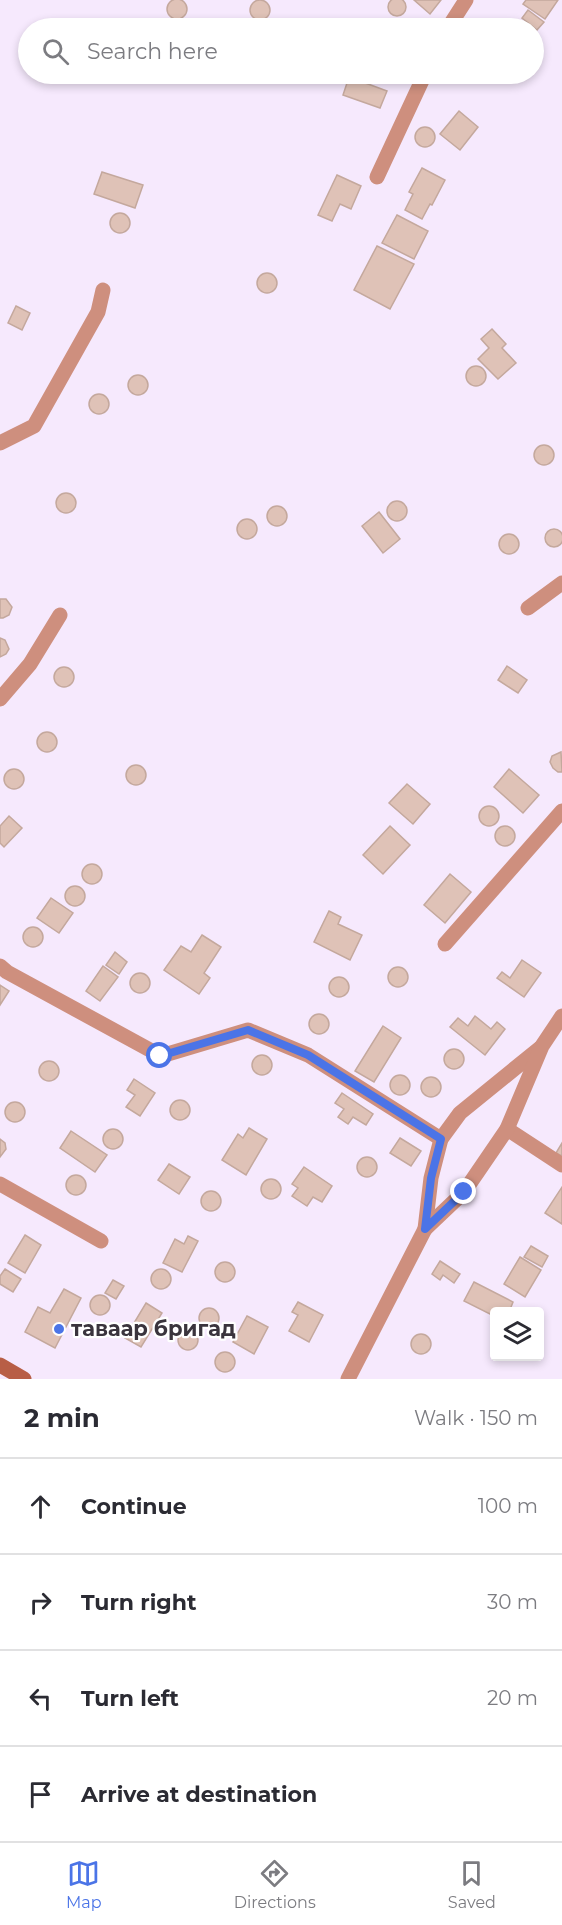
<!DOCTYPE html>
<meta charset="utf-8">
<style>
:root{--surface:#fff;--page:#f7f7f7;--text:#2b2b33;--muted:#7c7c81;--line:#e1e1e2;--accent:#4b74e7}
body{margin:0;font-family:Montserrat,sans-serif;background:var(--page);color:var(--text)}
.controls{position:absolute;right:18px;bottom:18px;display:grid;overflow:hidden;border-radius:6px;box-shadow:0 3px 9px #0003}
.controls button{width:54px;height:54px;display:grid;place-items:center;padding:0;border:0;border-bottom:2px solid var(--line);background:var(--surface);color:var(--text);font:30px sans-serif}
.stop{position:absolute;width:18px;height:18px;margin:-14px;border:4px solid #4b74e7;border-radius:50%;background:#fff}
.stop.end{background:#4b74e7;border-color:#fff;box-shadow:0 2px 6px #0008}
.list{margin:0;padding:0;list-style:none}
h2{display:flex;justify-content:space-between;align-items:center;height:78px;margin:0;padding:0 24px;font-size:26px}
h2 small{font-size:20px;font-weight:400;color:var(--muted)}
.list li{display:grid;grid-template-columns:39px 1fr auto;gap:18px;align-items:center;box-sizing:border-box;height:96px;padding:0 24px;border-top:2px solid var(--line)}
.list b{display:block;font-size:22px;white-space:nowrap}
.list em{font-size:20px;font-style:normal;color:var(--muted)}
.icon{flex:none;width:33px;height:33px;fill:none;stroke:currentColor;stroke-width:2;stroke-linecap:round;stroke-linejoin:round}
.map{position:relative;flex:none;width:562px;height:1379px;overflow:hidden}
.search{position:absolute;background:var(--surface);box-shadow:0 3px 9px #0003;left:18px;right:18px;top:18px;height:66px;display:flex;align-items:center;gap:15px;box-sizing:border-box;padding:0 21px;border-radius:33px;color:var(--muted);font-size:22px}
.sheet{height:462px;background:var(--surface)}
nav{display:flex;justify-content:space-around;align-items:center;box-sizing:border-box;height:84px;border-top:2px solid var(--line);background:var(--surface);font-size:16px;color:var(--muted)}
nav a{display:grid;justify-items:center;gap:3px}
nav .on{color:var(--accent)}
.map>svg:first-child{display:block}
.building{fill:#dfc2b7;stroke:#c4a89d;stroke-width:1.5}
.lines{fill:none;stroke-linecap:round;stroke-linejoin:round}
.minor{stroke:#ce8f7e;stroke-width:15}
.secondary{stroke:#b85e46;stroke-width:15}
.route{stroke:#4b74e7;stroke-width:8}
.poi-dot{fill:#4b74e7;stroke:#fff;stroke-width:2}
.labels{text-anchor:middle;stroke-width:4.5;stroke-linejoin:round;paint-order:stroke}
.poi-label{font-size:21px;font-weight:bold;fill:#3a343d;stroke:#fff;text-anchor:start}
</style>
<div class="map">
<svg width="562" height="1379" viewBox="0 0 562 1379">
<rect width="100%" height="100%" fill="#f6e9fd"/>
<g class="building">
<circle cx="397" cy="7" r="9"/>
<circle cx="177" cy="9" r="10"/>
<path d="M414,0H441L430,14Z"/>
<path d="M526,0H558L545,19L523,4Z"/>
<circle cx="260" cy="10" r="10"/>
<path d="M528,10L544,22L537,30L522,18Z"/>
<path d="M349,77L387,91L380,108L343,95Z"/>
<path d="M459,111L478,127L460,150L440,134Z"/>
<circle cx="425" cy="137" r="10"/>
<path d="M422,168L445,180L432,205L430,204L422,219L405,210L413,194L409,192Z"/>
<path d="M102,172L143,185L135,208L94,194Z"/>
<path d="M337,175L361,186L351,209L340,204L332,221L318,215Z"/>
<circle cx="120" cy="223" r="10"/>
<path d="M397,215L428,231L414,259L382,243Z"/>
<path d="M377,246L414,264L390,309L354,290Z"/>
<circle cx="267" cy="283" r="10"/>
<path d="M16,306L30,313L22,330L8,323Z"/>
<path d="M492,329L506,344L502,348L516,363L498,379L478,359L489,348L481,339Z"/>
<circle cx="476" cy="376" r="10"/>
<circle cx="138" cy="385" r="10"/>
<circle cx="99" cy="404" r="10"/>
<circle cx="544" cy="455" r="10"/>
<circle cx="66" cy="503" r="10"/>
<circle cx="397" cy="511" r="10"/>
<circle cx="277" cy="516" r="10"/>
<path d="M379,512L400,539L383,553L362,526Z"/>
<circle cx="247" cy="529" r="10"/>
<circle cx="554" cy="538" r="9"/>
<circle cx="509" cy="544" r="10"/>
<path d="M0,599H6L12,607L9,615L3,618H0Z"/>
<path d="M0,638L5,640L9,649L6,654L0,657Z"/>
<path d="M507,666L527,680L518,693L498,680Z"/>
<circle cx="64" cy="677" r="10"/>
<circle cx="47" cy="742" r="10"/>
<path d="M561,752L562,772H558L553,768L550,762L552,756Z"/>
<circle cx="136" cy="775" r="10"/>
<path d="M509,769L539,795L523,813L494,787Z"/>
<circle cx="14" cy="779" r="10"/>
<path d="M407,784L430,804L413,824L389,803Z"/>
<circle cx="489" cy="816" r="10"/>
<path d="M9,816L22,828L4,847L0,843V826Z"/>
<path d="M390,826L410,845L383,874L363,855Z"/>
<circle cx="505" cy="836" r="10"/>
<circle cx="92" cy="874" r="10"/>
<path d="M450,874L471,892L445,923L424,905Z"/>
<circle cx="75" cy="896" r="10"/>
<path d="M51,898L73,913L59,933L37,918Z"/>
<path d="M329,911L341,917L338,924L362,935L350,960L314,942Z"/>
<circle cx="33" cy="937" r="10"/>
<path d="M202,935L221,947L204,973L210,978L199,994L164,970L181,946L191,952Z"/>
<path d="M115,952L127,962L119,974L106,965Z"/>
<path d="M522,960L541,973L524,997L497,978L502,972L510,978Z"/>
<path d="M103,966L118,977L100,1001L86,991Z"/>
<circle cx="398" cy="977" r="10"/>
<circle cx="140" cy="983" r="10"/>
<circle cx="339" cy="987" r="10"/>
<path d="M0,985L9,991L0,1005Z"/>
<circle cx="319" cy="1024" r="10"/>
<path d="M475,1016L491,1029L497,1022L505,1029L485,1055L450,1027L458,1018L468,1026Z"/>
<path d="M383,1026L401,1038L374,1082L355,1071Z"/>
<circle cx="454" cy="1059" r="10"/>
<circle cx="262" cy="1065" r="10"/>
<circle cx="49" cy="1071" r="10"/>
<circle cx="400" cy="1085" r="10"/>
<circle cx="431" cy="1087" r="10"/>
<path d="M134,1079L155,1093L140,1116L126,1107L135,1095L127,1090Z"/>
<path d="M342,1093L373,1114L366,1125L353,1117L348,1124L338,1117L344,1109L335,1103Z"/>
<circle cx="180" cy="1110" r="10"/>
<circle cx="15" cy="1112" r="10"/>
<path d="M249,1128L267,1139L246,1175L222,1160L238,1134L243,1138Z"/>
<circle cx="113" cy="1139" r="10"/>
<path d="M71,1131L107,1155L95,1172L60,1148Z"/>
<path d="M400,1138L421,1151L411,1166L390,1153Z"/>
<path d="M0,1139L5,1143L6,1149L0,1157Z"/>
<path d="M562,1143V1156L556,1153Z"/>
<circle cx="367" cy="1167" r="10"/>
<path d="M169,1164L190,1177L179,1194L158,1180Z"/>
<path d="M304,1167L332,1186L322,1202L313,1197L307,1206L292,1196L298,1188L292,1184Z"/>
<circle cx="76" cy="1185" r="10"/>
<circle cx="271" cy="1189" r="10"/>
<path d="M562,1187V1224L545,1213Z"/>
<circle cx="211" cy="1201" r="10"/>
<path d="M25,1235L41,1245L25,1273L8,1263Z"/>
<path d="M188,1236L198,1241L182,1272L163,1263L175,1239L184,1244Z"/>
<path d="M531,1246L548,1256L542,1267L524,1257Z"/>
<path d="M520,1257L541,1270L525,1297L504,1284Z"/>
<path d="M440,1261L460,1274L454,1283L443,1275L440,1280L432,1274Z"/>
<circle cx="225" cy="1272" r="10"/>
<path d="M5,1269L21,1279L13,1292L0,1284V1276Z"/>
<circle cx="161" cy="1279" r="10"/>
<path d="M113,1280L124,1286L116,1299L105,1293Z"/>
<path d="M474,1282L513,1302L509,1312H494V1316L464,1301Z"/>
<path d="M64,1289L81,1298L55,1348L25,1332L38,1307L50,1313Z"/>
<circle cx="100" cy="1305" r="10"/>
<path d="M298,1302L323,1315L309,1342L289,1331L298,1315L292,1312Z"/>
<path d="M146,1303L162,1313L141,1347L125,1338Z"/>
<circle cx="209" cy="1318" r="10"/>
<path d="M247,1316L268,1327L254,1354L233,1342Z"/>
<circle cx="188" cy="1340" r="10"/>
<circle cx="421" cy="1344" r="10"/>
<circle cx="225" cy="1362" r="10"/>
</g>
<g class="lines">
<g class="minor">
<path d="M448,28L466,0"/>
<path d="M377,177L425,74"/>
<path d="M0,443L34,426L98,312L103,290"/>
<path d="M528,608L562,583"/>
<path d="M0,699L30,664L60,615"/>
<path d="M445,944L562,811"/>
<path d="M0,966L7,972L161,1056L248,1030L308,1055L441,1139"/>
<path d="M507,1129L562,1165"/>
<path d="M0,1184L101,1241"/>
<path d="M425,1229L431,1178L441,1139L460,1113L540,1048"/>
<path d="M348,1379L425,1229L464,1192L507,1129L542,1046L562,1016"/>
</g>
<path class="secondary" d="M0,1365L24,1379"/>
</g>
<g class="lines">
<path class="route" d="M160,1056L248,1030L308,1055L441,1139L431,1178L425,1229L464,1192"/>
</g>
<circle class="poi-dot" cx="59" cy="1329" r="6"/>
<g class="labels">
<g class="poi-label">
<text x="71" y="1336">таваар бригад</text>
</g>
</g>
</svg>
<div class="controls">
<button><svg class="icon" aria-label="layers" viewBox="0 0 24 24"><path d="M12 4l9 5-9 5-9-5zM3 14l9 5 9-5"/></svg></button>
</div>
<div class="stop" style="left:160px;top:1056px"></div>
<div class="stop end" style="left:464px;top:1192px"></div>
<div class="search"><svg class="icon" aria-label="search" viewBox="0 0 24 24"><circle cx="10" cy="10" r="6"/><path d="M15 15l6 6"/></svg>Search here</div>
</div>
<section class="sheet">
<h2>2 min<small>Walk · 150 m</small></h2>
<ul class="list">
<li><svg class="icon" aria-label="ahead" viewBox="0 0 24 24"><path d="M12 20V5M6 11l6-6 6 6"/></svg><div><b>Continue</b></div><em>100 m</em></li>
<li><svg class="icon" aria-label="right" viewBox="0 0 24 24"><path d="M7 20v-9h11M14 6l5 5-5 5"/></svg><div><b>Turn right</b></div><em>30 m</em></li>
<li><svg class="icon" aria-label="left" viewBox="0 0 24 24"><path d="M17 20v-9H6M10 6l-5 5 5 5"/></svg><div><b>Turn left</b></div><em>20 m</em></li>
<li><svg class="icon" aria-label="arrive" viewBox="0 0 24 24"><path d="M6 21V4h12l-3 4 3 4H6"/></svg><div><b>Arrive at destination</b></div></li>
</ul>
</section>
<nav>
<a class="on"><svg class="icon" aria-label="map" viewBox="0 0 24 24"><path d="M3 6l6-2 6 2 6-2v14l-6 2-6-2-6 2zM9 4v14M15 6v14"/></svg>Map</a>
<a><svg class="icon" aria-label="directions" viewBox="0 0 24 24"><path d="M12 3l9 9-9 9-9-9zM9 14v-3h6M13 9l2 2-2 2"/></svg>Directions</a>
<a><svg class="icon" aria-label="saved" viewBox="0 0 24 24"><path d="M7 4h10v16l-5-4-5 4z"/></svg>Saved</a>
</nav>
